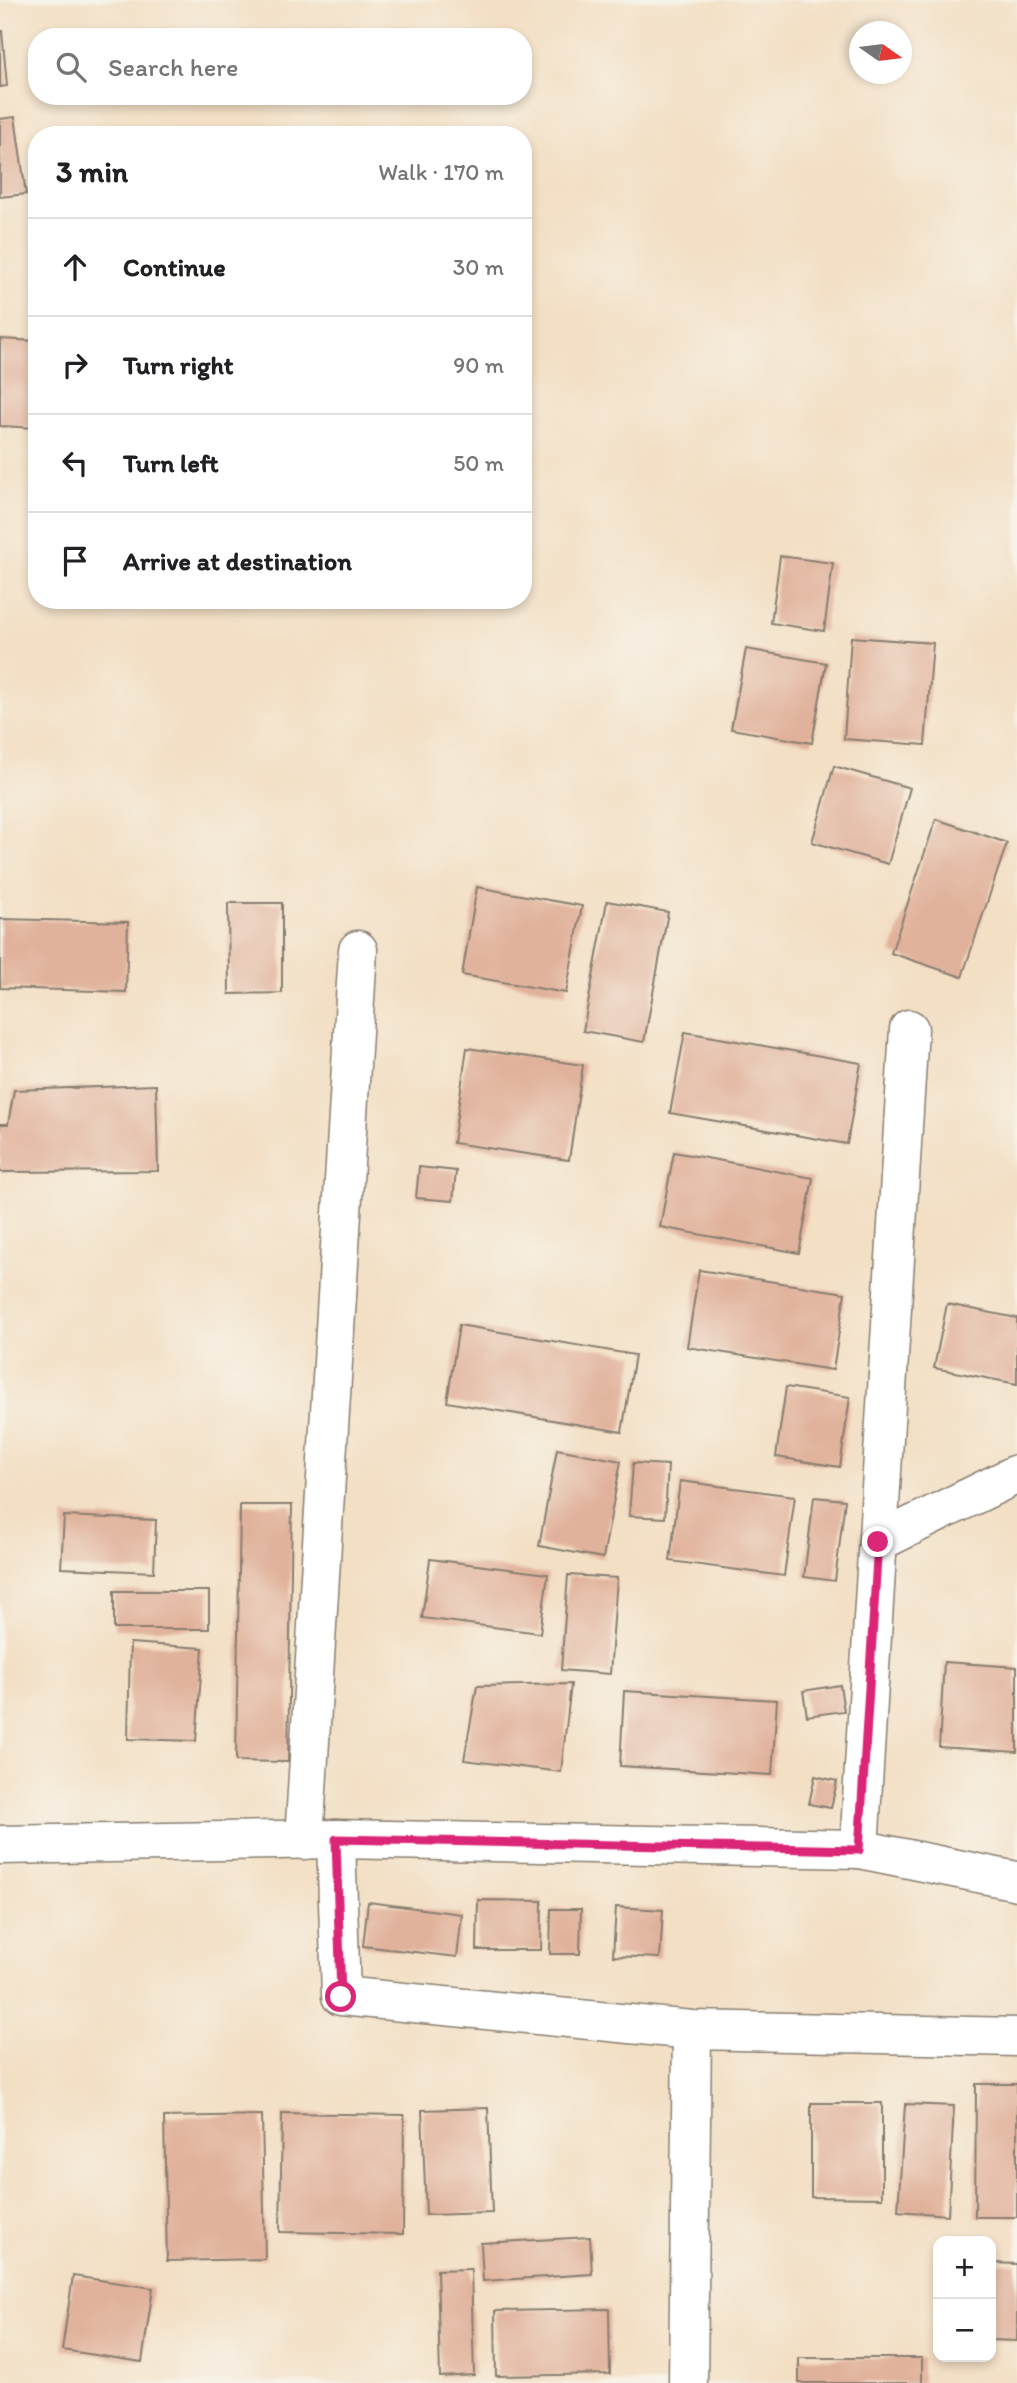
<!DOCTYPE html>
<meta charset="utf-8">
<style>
:root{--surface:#fff;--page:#f2f2f2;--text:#202124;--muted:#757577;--line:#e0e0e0}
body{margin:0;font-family:Itim,sans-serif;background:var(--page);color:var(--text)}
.controls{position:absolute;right:21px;bottom:21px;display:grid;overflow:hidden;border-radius:14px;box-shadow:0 4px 10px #0003}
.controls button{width:63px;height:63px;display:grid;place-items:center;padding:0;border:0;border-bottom:2px solid var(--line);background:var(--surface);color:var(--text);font:35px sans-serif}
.compass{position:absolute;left:849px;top:21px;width:63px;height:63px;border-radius:50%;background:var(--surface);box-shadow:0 4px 10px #0003;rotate:104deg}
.stop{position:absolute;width:21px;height:21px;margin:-16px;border:5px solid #db2777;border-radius:50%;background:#fff}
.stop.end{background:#db2777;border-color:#fff;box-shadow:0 2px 7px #0008}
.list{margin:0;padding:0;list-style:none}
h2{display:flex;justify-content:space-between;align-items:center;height:91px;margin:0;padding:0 28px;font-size:30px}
h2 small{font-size:23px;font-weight:400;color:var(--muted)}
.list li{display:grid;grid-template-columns:46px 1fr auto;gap:21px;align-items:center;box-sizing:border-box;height:98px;padding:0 28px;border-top:2px solid var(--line)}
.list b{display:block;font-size:26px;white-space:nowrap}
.list em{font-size:23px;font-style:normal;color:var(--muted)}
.icon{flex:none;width:38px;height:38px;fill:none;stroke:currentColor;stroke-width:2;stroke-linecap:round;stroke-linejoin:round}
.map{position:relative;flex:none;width:1017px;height:2383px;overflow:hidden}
.search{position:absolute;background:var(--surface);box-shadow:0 4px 10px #0003;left:28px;top:28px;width:504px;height:77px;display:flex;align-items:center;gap:18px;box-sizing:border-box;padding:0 24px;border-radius:28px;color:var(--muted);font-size:26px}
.panel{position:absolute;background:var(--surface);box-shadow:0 4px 10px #0003;left:28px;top:126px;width:504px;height:483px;border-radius:28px}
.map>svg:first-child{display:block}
.building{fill:#e1b29b}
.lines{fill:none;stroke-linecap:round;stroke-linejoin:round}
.minor-casing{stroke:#887e70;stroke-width:41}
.minor{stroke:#fff;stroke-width:38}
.route{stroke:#db2777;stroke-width:9}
</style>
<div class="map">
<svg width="1017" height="2383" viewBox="0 0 1017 2383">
<rect width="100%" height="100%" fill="#f7f3e8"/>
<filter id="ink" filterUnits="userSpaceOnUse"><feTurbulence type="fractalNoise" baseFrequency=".0143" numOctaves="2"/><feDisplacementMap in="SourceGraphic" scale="14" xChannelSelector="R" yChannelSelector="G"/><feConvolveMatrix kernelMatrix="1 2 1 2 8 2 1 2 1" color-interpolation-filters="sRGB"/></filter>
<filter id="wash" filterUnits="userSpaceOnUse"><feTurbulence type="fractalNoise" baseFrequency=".00686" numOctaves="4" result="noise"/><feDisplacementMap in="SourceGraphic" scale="28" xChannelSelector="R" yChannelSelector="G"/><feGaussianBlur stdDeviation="1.57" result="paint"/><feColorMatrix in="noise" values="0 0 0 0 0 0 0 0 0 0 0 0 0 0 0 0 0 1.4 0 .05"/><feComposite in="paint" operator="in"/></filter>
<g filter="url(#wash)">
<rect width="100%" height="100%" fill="#f3dfc4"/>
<g id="blocks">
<g class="building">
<path d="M0,31H2L7,86L0,87Z"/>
<path d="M15,117L26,194L0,197V119Z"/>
<path d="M0,339L37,341V428L0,426Z"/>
<path d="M780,556L833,563L824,631L771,623Z"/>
<path d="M851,637L933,643L925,745L844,739Z"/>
<path d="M746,649L826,663L812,743L731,729Z"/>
<path d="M834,766L910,788L888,864L812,842Z"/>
<path d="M936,819L1007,843L962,977L891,953Z"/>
<path d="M477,887L582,906L566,993L462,975Z"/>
<path d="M607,901L668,912L644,1042L583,1031Z"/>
<path d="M228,903H282V993L229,994Z"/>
<path d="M0,919L128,922L126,992L0,988Z"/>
<path d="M685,1032L861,1063L847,1144L670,1113Z"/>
<path d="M467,1048L583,1065L569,1160L453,1143Z"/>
<path d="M156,1085L158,1171L0,1172V1124H8L14,1090Z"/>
<path d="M674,1152L813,1178L799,1253L660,1227Z"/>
<path d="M419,1167L456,1171L453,1201L416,1198Z"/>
<path d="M699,1270L845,1293L833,1370L687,1347Z"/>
<path d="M947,1304L1017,1318V1384L934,1368Z"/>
<path d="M459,1325L635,1355L622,1432L447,1402Z"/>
<path d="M786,1387L850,1397L840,1467L776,1457Z"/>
<path d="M557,1449L621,1461L603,1558L539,1546Z"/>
<path d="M633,1463L668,1465L665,1518L629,1516Z"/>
<path d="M680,1481L795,1496L784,1576L670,1561Z"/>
<path d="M814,1497L845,1500L835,1581L804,1577Z"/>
<path d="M240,1505H292L288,1762L236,1761Z"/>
<path d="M64,1516L156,1520L154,1572L61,1568Z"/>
<path d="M430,1559L548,1574L540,1633L422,1618Z"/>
<path d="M568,1575L617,1578L610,1674L561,1670Z"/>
<rect x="114" y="1591" width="95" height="38"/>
<path d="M130,1643L203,1648L196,1741L128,1739Z"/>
<path d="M944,1662L1017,1667V1752L939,1747Z"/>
<path d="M571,1684L561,1772L464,1760L477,1686Z"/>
<path d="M840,1685L844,1711L807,1716L803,1691Z"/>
<path d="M624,1691L777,1700L772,1775L620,1766Z"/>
<path d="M815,1776L837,1781L831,1808L809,1804Z"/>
<path d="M478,1900L542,1901L541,1950H477Z"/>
<path d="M368,1902L462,1914L457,1957L363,1946Z"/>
<path d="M616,1907L663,1910L660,1958L613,1956Z"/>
<path d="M551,1909H581L580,1954H550Z"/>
<path d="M976,2084H1017V2217H975Z"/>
<path d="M811,2103H882V2198L811,2197Z"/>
<path d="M905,2104L954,2106L948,2215L898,2211Z"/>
<path d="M488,2108L492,2213L426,2215L422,2110Z"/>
<path d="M282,2113L404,2115L403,2234L280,2232Z"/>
<path d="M262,2115L265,2259L167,2261L164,2117Z"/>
<path d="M590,2237L592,2274L483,2281L481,2243Z"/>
<path d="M991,2263L1017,2264V2341L991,2340Z"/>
<path d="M471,2269L474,2375L440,2377L437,2270Z"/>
<path d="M73,2276L153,2288L142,2362L62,2350Z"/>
<path d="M609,2309L610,2374L496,2376L495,2311Z"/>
<rect x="799" y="2358" width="123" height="25"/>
</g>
</g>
</g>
<g filter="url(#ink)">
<use href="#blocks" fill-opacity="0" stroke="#887e70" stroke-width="2"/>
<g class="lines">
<defs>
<g id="minor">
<path d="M878,1542L1017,1474"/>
<path d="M336,1839L341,1996L692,2030L1017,2037"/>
<path d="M304,1840L358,950"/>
<path d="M0,1845L336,1839L859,1849L1017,1881"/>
<path d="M859,1849L909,1029"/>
<path d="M688,2383L692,2030"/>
</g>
</defs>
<use href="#minor" class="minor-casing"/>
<use href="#minor" class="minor"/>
</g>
</g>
<g class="lines" filter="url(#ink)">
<path class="route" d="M341,1997L336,1839L859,1850L878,1542"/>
</g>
</svg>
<div class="controls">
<button>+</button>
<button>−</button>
</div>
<svg class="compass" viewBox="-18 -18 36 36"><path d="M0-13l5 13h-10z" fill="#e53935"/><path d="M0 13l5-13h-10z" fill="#757577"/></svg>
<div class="stop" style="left:341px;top:1997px"></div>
<div class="stop end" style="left:878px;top:1542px"></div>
<div class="search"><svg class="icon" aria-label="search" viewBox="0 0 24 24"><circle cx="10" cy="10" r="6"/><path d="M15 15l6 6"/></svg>Search here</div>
<section class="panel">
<h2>3 min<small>Walk · 170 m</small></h2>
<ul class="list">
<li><svg class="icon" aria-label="ahead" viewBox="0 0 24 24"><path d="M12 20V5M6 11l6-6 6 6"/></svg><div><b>Continue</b></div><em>30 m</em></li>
<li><svg class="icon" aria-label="right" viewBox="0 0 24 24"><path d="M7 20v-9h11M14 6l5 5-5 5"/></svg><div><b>Turn right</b></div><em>90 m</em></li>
<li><svg class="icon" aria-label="left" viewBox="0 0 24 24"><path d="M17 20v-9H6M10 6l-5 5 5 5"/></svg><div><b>Turn left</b></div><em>50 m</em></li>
<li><svg class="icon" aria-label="arrive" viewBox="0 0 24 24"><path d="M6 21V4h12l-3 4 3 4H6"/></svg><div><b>Arrive at destination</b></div></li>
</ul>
</section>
</div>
